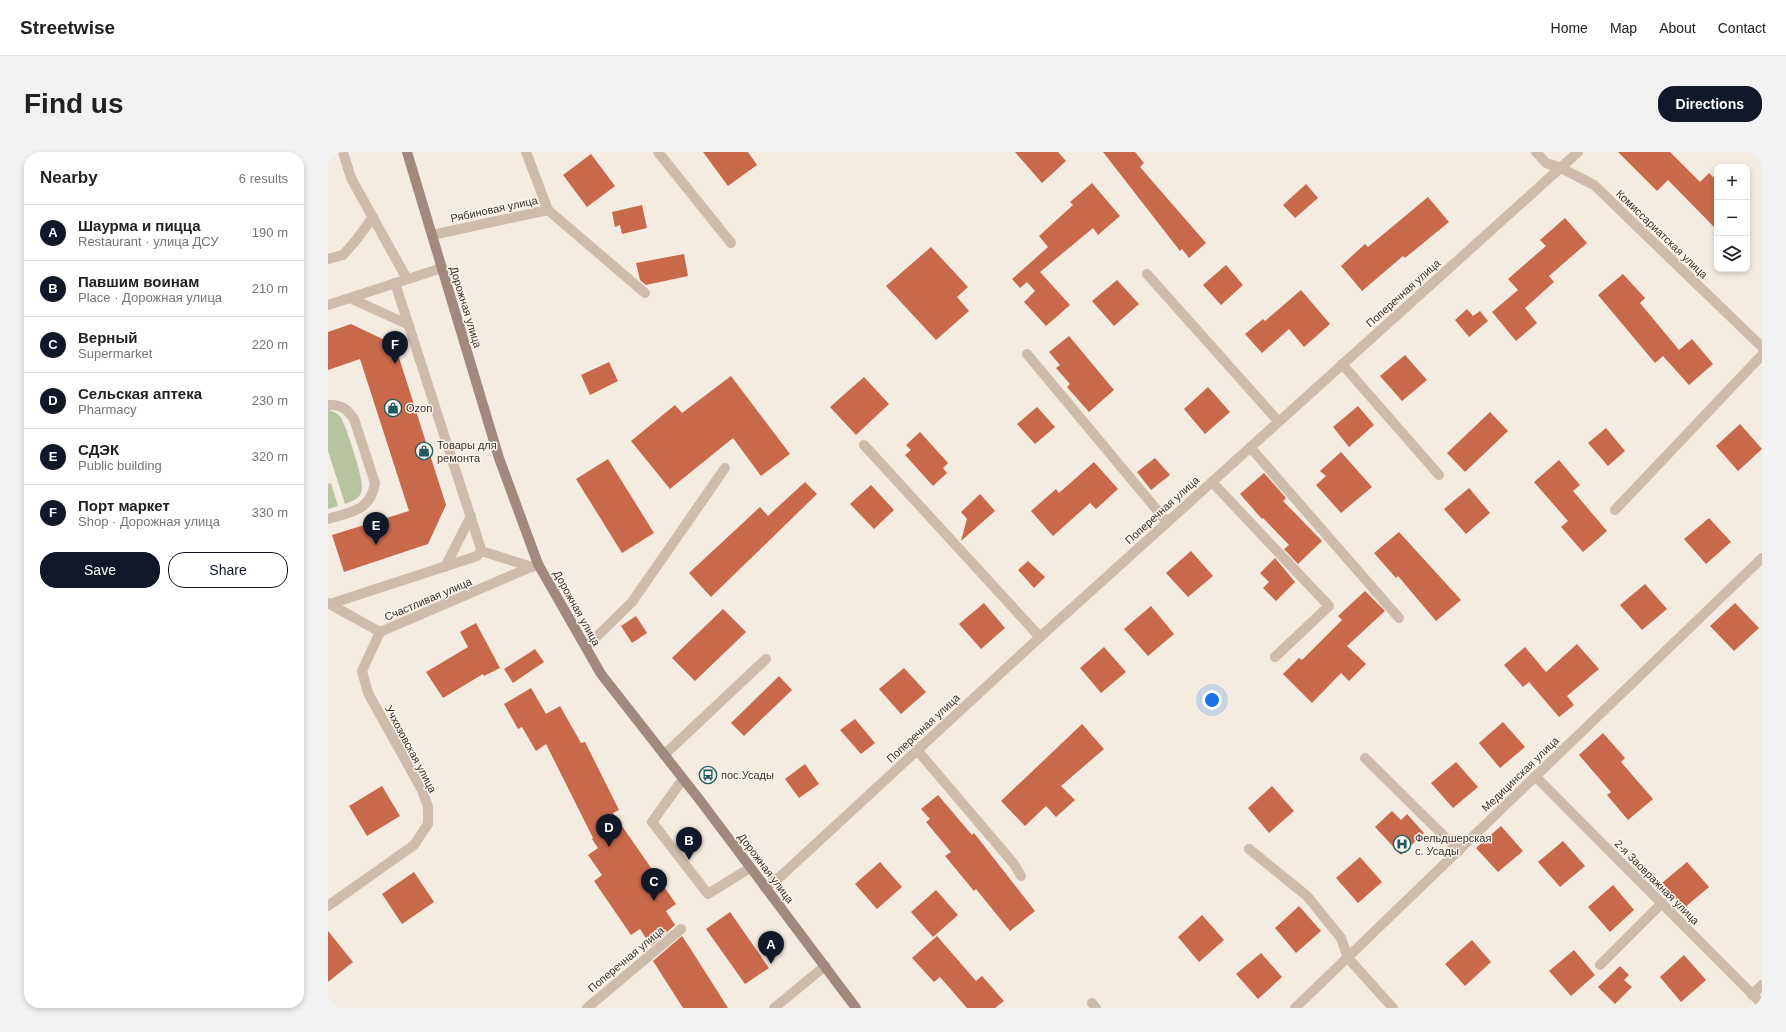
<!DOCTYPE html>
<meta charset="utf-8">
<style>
:root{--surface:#fff;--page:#f2f2f2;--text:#202124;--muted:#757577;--line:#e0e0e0;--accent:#111827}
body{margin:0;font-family:Arial,sans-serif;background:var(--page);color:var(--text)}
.controls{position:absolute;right:12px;top:12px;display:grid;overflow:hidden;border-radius:8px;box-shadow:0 2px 6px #0003}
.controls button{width:36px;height:36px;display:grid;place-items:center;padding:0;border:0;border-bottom:1px solid var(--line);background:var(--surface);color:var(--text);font:20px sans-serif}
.you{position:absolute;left:884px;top:548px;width:14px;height:14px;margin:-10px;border:3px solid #fff;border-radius:50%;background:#1a73e8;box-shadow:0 0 0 6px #1a73e833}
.badge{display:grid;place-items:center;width:26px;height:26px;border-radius:50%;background:var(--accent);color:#fff;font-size:13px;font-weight:700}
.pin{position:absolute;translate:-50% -33px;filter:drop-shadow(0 1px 2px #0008)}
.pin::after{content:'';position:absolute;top:21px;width:14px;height:12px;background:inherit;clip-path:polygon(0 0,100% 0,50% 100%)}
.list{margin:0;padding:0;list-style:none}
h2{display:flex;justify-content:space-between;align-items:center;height:52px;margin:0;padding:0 16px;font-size:17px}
h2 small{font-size:13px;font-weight:400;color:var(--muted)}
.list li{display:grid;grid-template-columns:26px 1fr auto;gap:12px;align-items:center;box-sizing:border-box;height:56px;padding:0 16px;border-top:1px solid var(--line)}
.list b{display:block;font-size:15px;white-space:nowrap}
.list p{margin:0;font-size:13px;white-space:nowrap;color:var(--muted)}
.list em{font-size:13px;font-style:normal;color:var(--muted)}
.actions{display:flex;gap:8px;padding:12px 16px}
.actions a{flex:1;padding:9px 0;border:1px solid var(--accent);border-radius:16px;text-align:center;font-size:14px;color:var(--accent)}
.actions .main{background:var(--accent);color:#fff}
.icon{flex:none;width:22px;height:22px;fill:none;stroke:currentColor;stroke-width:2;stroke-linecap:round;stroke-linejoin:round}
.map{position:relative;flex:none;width:1434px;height:856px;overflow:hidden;border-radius:16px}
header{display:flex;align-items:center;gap:24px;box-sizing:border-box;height:56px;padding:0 20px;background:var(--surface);border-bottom:1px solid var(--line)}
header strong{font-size:19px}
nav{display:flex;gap:22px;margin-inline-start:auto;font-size:14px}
.intro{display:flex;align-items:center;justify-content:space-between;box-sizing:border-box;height:96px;padding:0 24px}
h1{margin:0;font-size:28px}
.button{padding:10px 18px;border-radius:16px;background:var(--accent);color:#fff;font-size:14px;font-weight:700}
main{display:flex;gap:24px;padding:0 24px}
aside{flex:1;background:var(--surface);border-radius:16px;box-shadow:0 2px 6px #0003}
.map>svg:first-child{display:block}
.green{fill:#b8c4a0}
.building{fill:#c8694b}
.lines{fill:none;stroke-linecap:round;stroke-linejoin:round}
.lane{stroke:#cdbbac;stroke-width:10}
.street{stroke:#cdbbac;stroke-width:10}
.secondary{stroke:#a18a7d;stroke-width:10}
.labels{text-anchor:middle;stroke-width:3;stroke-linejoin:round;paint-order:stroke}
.street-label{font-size:11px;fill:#3b302b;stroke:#fbf5ee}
.poi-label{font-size:11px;fill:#3b302b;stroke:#fbf5ee;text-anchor:start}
</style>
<header>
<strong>Streetwise</strong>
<nav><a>Home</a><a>Map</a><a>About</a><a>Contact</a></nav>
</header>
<div class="intro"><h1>Find us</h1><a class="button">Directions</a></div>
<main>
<aside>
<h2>Nearby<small>6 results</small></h2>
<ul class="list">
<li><span class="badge">A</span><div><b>Шаурма и пицца</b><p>Restaurant · улица ДСУ</p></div><em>190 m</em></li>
<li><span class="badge">B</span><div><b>Павшим воинам</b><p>Place · Дорожная улица</p></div><em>210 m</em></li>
<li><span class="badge">C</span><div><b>Верный</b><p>Supermarket</p></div><em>220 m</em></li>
<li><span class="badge">D</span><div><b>Сельская аптека</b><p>Pharmacy</p></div><em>230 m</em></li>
<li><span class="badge">E</span><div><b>СДЭК</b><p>Public building</p></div><em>320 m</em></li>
<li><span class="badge">F</span><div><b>Порт маркет</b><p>Shop · Дорожная улица</p></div><em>330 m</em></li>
</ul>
<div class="actions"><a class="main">Save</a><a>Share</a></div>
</aside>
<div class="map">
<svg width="1434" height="856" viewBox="0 0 1434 856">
<rect width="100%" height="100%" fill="#f4ebe1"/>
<g class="green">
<path d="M0,258C5,259 10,261 13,266C18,273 36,329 34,337C33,346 25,349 17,352L0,299Z"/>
<path d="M3,331L10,354L0,357V332Z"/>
</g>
<g class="building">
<path d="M375,0H420L429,13L400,34Z"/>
<path d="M687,0H730L738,9L714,31Z"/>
<path d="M775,0H807L816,11L812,15L878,91L861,106L854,97L852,99Z"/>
<path d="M1290,0H1342L1372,30L1381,21L1389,29V78L1340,28L1329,39Z"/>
<path d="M263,2L287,34L259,55L235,23Z"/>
<path d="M764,31L792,64L770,83L765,76L712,120L742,153L718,174L696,150L707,139L699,130L692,136L684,127L720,95L711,84L745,53L742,50Z"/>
<path d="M978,32L990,46L967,66L955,53Z"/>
<path d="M1100,45L1121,70L1077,106L1075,104L1034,139L1013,114L1037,92L1040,95Z"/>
<path d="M314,53L319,76L294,82L292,73L287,75L284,60Z"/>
<path d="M1237,66L1259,91L1221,124L1226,130L1197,156L1209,171L1188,189L1164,160L1190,138L1180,127L1218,94L1212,88Z"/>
<path d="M603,95L640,135L629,145L641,159L608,188L558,134Z"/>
<path d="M356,102L360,124L318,133L312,128L308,111Z"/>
<path d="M898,113L915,133L893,153L875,133Z"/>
<path d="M1295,122L1317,146L1312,151L1351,198L1364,187L1385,212L1361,233L1335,204L1327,211L1270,143Z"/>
<path d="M789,128L811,152L786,174L764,149Z"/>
<path d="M973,138L1002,172L976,195L961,177L934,201L917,182L935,167L937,169Z"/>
<path d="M1139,157L1145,164L1152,159L1160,169L1141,185L1127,168Z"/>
<path d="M23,172L67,193L118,353L100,392L16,420L4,383L81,359L32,207L0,218V180Z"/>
<path d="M741,184L786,238L761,260L739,235L742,232L728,216L732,213L721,200Z"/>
<path d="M1077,203L1099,228L1074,249L1052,224Z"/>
<path d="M281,210L290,229L262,243L253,223Z"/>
<path d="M403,224L462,302L433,324L405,286L342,337L303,289L347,253L354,261Z"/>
<path d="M536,225L561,252L528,283L502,255Z"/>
<path d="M880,235L902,260L877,282L856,257Z"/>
<path d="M1030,254L1046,273L1021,295L1005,275Z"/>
<path d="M709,255L727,275L707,292L689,272Z"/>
<path d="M1162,260L1180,279L1137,320L1119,301Z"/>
<path d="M1412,272L1434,297L1410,319L1388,294Z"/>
<path d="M1278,276L1297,299L1280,314L1260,291Z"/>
<path d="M592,280L620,311L615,316L619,321L605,334L577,303L583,298L578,293Z"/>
<path d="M1013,300L1044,335L1013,361L988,333L998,324L992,319Z"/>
<path d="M827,306L842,323L823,338L809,320Z"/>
<path d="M280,307L326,381L294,401L248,327Z"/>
<path d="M1231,308L1252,333L1245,339L1279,379L1255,400L1233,375L1240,369L1206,330Z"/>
<path d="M766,310L790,337L768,357L762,351L725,384L703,359L728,337L731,341Z"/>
<path d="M936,321L958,346L955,349L994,389L970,412L956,397L961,393L935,366L934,367L912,342Z"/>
<path d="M477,330L489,342L383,445L361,421L432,355L440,364Z"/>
<path d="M543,333L566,358L546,377L522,352Z"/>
<path d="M1141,336L1162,361L1138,382L1116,357Z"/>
<path d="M652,342L667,359L633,389L639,367L633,360Z"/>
<path d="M1381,366L1403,390L1378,412L1356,387Z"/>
<path d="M1071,380L1133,448L1108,469L1070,424L1068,426L1046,401Z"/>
<path d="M863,399L885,424L860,445L838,421Z"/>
<path d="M947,406L967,430L948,449L935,436L941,430L932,421Z"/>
<path d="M700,409L717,425L706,436L690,418Z"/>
<path d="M1317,432L1339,457L1314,478L1292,453Z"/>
<path d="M1037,439L1057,459L1019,494L1038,512L1021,529L1013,521L984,551L955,522L971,506L974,508L1014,468L1010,464Z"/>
<path d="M656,451L677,476L653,497L631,472Z"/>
<path d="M1407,451L1431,476L1406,499L1382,474Z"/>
<path d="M823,454L846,482L820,504L796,477Z"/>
<path d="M395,457L418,480L367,529L344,506Z"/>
<path d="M308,464L319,481L304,491L293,474Z"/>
<path d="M148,471L172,516L156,524L155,522L115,546L98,520L140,495L132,480Z"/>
<path d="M1249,492L1271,517L1239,544L1246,553L1231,565L1201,530L1195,535L1176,513L1197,495L1218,520Z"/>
<path d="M776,495L798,520L773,541L752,516Z"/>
<path d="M207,497L216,510L185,531L176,517Z"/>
<path d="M576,516L598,540L573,562L551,537Z"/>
<path d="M451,524L464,538L416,584L403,571Z"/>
<path d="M203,536L218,562L232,554L253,591L257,590L291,658L285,661L348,752L338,759L347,773L323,794L312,777L303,783L266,729L274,723L260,703L270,696L264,687L265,686L218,592L208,599L194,575L190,577L176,552Z"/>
<path d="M527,567L547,591L533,602L512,578Z"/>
<path d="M1175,570L1197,595L1172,616L1151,591Z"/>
<path d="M754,572L776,597L733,634L747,648L728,665L718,654L697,674L673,649Z"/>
<path d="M1275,581L1297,606L1293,610L1325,647L1300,668L1279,643L1283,640L1251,603Z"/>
<path d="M1128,610L1150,635L1125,656L1103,631Z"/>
<path d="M477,612L491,632L471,646L457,627Z"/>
<path d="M54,634L72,664L39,684L21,654Z"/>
<path d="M944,634L966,659L941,681L920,656Z"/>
<path d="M610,643L644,683L646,681L707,759L682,779L648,737L646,739L617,704L623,700L598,670L602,667L593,657Z"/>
<path d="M1064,659L1073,668L1079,662L1096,681L1073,703L1047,675Z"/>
<path d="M1173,674L1195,699L1170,720L1148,696Z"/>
<path d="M1235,689L1257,714L1232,735L1210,710Z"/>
<path d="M1032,705L1054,730L1030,751L1008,726Z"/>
<path d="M552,710L574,735L549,757L527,732Z"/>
<path d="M1359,710L1381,735L1356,756L1334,731Z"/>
<path d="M86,720L106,750L74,772L54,742Z"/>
<path d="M1285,733L1306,758L1282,780L1260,755Z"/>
<path d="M608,738L630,763L605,785L583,760Z"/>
<path d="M971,754L993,779L968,801L947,776Z"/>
<path d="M402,760L441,816L417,832L378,777Z"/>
<path d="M874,763L896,788L871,810L850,785Z"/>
<path d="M0,779L25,810L0,830Z"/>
<path d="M354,784L362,796L400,856H355L325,809Z"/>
<path d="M609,784L648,829L654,824L676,849L667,856H639L612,825L606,830L584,806Z"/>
<path d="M1144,788L1163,810L1137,834L1117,812Z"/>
<path d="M1246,798L1267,823L1243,844L1221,819Z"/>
<path d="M933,801L954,825L930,847L908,822Z"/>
<path d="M1356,803L1378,828L1353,850L1332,825Z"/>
<path d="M1292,814L1301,823L1296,828L1304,835L1287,852L1270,835Z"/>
</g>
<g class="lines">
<g class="lane">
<path d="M15,0L23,26L79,127"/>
<path d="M330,0L403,91"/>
<path d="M220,58L317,141"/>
<path d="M0,107L15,103L29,87L45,65"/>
<path d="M819,122L950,269"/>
<path d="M22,146L81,173"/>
<path d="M0,153L114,116"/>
<path d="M699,202L839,370"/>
<path d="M1014,212L1111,323"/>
<path d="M0,253C13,252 19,257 26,267L47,331C43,359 22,360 0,367"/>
<path d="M536,293L712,485"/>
<path d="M922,295L1071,466"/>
<path d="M884,330L1001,454L947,505"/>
<path d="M1287,358L1434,203"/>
<path d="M153,399L204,415"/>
<path d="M117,415L143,364"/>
<path d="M2,452L149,404L153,399L152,394L67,131"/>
<path d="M258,495L304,450L397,316"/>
<path d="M589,598L686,712L693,724"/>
<path d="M336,603L438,507"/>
<path d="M1037,606L1131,699"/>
<path d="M355,627L324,670L380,742L422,716"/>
<path d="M921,697L979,744L1013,786L1020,806"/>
<path d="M1272,813L1334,751"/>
<path d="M1424,843L1434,833"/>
<path d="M764,851L768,856"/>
<path d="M259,856L353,777"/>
</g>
<g class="street">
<path d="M1208,0L1218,11L1233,16L1266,33L1434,195"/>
<path d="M104,83L220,58L198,0"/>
<path d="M0,451L52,480L210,412"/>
<path d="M1207,624L1434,852"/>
<path d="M437,736L453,724L712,485L1250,0"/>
<path d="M0,754L86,693L100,672V655L94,638L40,541L34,519L52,480"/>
<path d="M1020,806L1065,856"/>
<path d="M446,856L497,814"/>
<path d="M967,856L1434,406"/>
</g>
<path class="secondary" d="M79,0L171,306L210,412L273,522L371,647L528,856"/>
</g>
<defs>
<symbol id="shop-ring" viewBox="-11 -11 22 22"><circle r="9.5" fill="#fbf5ee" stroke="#1f5a5e" stroke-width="1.5"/><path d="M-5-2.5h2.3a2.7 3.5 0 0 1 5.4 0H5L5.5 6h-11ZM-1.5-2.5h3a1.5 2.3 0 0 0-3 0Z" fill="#1f5a5e"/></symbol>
<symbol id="bus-ring" viewBox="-11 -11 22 22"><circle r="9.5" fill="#fbf5ee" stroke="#1f5a5e" stroke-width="1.5"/><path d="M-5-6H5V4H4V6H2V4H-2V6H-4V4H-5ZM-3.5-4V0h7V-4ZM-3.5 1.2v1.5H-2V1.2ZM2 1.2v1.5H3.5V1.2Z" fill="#1f5a5e"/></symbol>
<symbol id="hospital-ring" viewBox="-11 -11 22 22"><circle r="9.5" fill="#fbf5ee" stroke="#1f5a5e" stroke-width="1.5"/><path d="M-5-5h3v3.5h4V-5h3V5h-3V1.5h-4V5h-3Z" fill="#1f5a5e"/></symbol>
</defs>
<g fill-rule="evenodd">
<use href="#shop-ring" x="55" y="246" width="20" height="20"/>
<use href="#shop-ring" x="86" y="289" width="20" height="20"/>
<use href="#bus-ring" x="370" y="613" width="20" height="20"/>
<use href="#hospital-ring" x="1064" y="682" width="20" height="20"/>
</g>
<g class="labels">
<g class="street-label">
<text transform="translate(166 57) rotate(-12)" y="4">Рябиновая улица</text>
<text transform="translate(1334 82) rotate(44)" y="4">Комиссариатская улица</text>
<text transform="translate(1075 141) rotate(-42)" y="4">Поперечная улица</text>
<text transform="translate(138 155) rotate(73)" y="4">Дорожная улица</text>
<text transform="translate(834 358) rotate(-42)" y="4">Поперечная улица</text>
<text transform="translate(100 447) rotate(-23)" y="4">Счастливая улица</text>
<text transform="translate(249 456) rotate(61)" y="4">Дорожная улица</text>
<text transform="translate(595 576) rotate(-43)" y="4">Поперечная улица</text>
<text transform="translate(83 597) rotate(62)" y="4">Учхозовская улица</text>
<text transform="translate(1192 622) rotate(-44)" y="4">Медицинская улица</text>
<text transform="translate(438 716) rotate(53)" y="4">Дорожная улица</text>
<text transform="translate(1329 730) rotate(45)" y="4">2-я Заовражная улица</text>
<text transform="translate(298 807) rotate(-40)" y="4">Поперечная улица</text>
</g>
<g class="poi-label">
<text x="78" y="260">Ozon</text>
<text x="109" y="297">Товары для<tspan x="109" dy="13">ремонта</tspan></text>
<text x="393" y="627">пос.Усады</text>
<text x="1087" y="690">Фельдшерская<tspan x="1087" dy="13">с. Усады</tspan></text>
</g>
</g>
</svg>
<div class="controls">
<button>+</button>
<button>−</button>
<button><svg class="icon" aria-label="layers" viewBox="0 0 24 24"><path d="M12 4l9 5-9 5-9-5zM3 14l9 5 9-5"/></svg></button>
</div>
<div class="you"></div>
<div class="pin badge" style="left:443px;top:812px">A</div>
<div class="pin badge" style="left:361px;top:708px">B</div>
<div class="pin badge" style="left:326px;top:749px">C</div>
<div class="pin badge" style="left:281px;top:695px">D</div>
<div class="pin badge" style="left:48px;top:393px">E</div>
<div class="pin badge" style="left:67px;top:212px">F</div>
</div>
</main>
